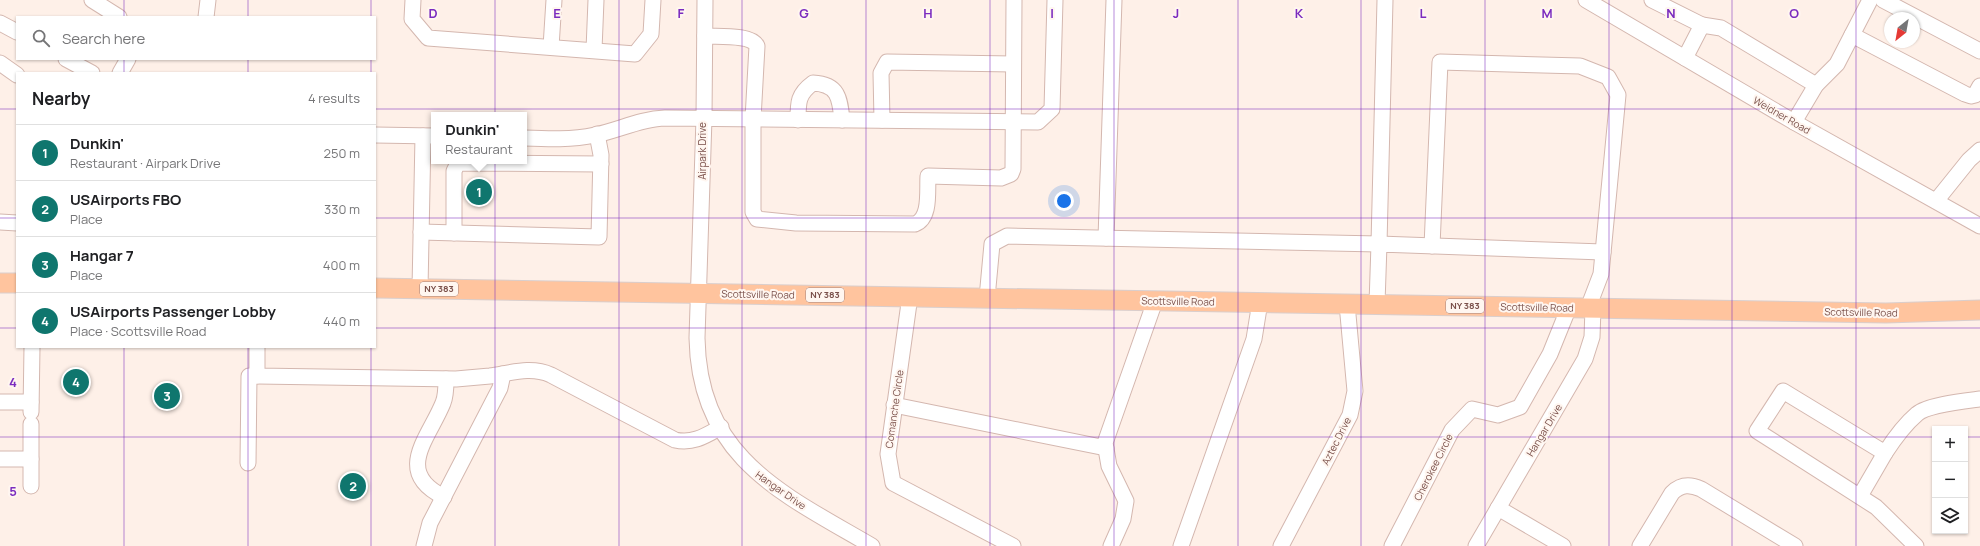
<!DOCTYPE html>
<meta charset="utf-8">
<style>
:root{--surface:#fff;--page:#f2f2f2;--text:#202124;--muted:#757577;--line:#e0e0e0;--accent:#0f766e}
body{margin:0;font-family:Manrope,sans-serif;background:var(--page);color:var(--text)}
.controls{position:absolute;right:12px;bottom:12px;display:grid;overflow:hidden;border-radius:0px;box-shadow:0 1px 3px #0004}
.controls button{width:36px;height:36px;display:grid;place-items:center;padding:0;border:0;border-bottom:1px solid var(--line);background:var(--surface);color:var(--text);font:20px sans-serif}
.compass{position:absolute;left:1884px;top:12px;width:36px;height:36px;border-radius:50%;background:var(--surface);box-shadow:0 1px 3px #0004;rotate:211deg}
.you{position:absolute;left:1064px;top:201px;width:14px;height:14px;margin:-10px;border:3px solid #fff;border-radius:50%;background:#1a73e8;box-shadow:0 0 0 6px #1a73e833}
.badge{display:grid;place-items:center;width:26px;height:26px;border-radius:50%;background:var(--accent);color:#fff;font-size:13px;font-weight:700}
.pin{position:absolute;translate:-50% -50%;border:2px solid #fff;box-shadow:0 1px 4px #0006}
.popup{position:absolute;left:431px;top:112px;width:96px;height:52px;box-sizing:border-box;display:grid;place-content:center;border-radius:0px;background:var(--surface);filter:drop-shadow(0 1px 3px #0005);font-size:13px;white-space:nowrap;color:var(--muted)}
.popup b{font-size:15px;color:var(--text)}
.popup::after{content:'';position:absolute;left:50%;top:100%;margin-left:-8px;border:8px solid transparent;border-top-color:var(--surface)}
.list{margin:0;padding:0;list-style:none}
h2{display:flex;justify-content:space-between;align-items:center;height:52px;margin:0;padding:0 16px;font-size:17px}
h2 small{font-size:13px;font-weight:400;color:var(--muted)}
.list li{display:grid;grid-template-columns:26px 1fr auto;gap:12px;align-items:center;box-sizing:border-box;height:56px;padding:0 16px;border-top:1px solid var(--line)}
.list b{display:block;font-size:15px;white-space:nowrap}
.list p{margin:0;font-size:13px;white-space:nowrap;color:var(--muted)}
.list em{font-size:13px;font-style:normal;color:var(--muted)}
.icon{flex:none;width:22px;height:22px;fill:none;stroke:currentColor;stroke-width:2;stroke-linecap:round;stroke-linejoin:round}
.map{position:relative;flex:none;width:1980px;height:546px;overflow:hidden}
.search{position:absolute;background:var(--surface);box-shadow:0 1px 3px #0004;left:16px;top:16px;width:360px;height:44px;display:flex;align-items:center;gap:10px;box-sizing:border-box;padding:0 14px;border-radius:0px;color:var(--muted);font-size:15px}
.panel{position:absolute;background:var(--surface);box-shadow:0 1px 3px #0004;left:16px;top:72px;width:360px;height:276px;border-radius:0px}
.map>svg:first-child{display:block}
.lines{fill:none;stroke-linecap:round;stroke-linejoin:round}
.minor-casing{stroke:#d4b7af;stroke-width:17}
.major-casing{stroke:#dacecc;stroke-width:21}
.minor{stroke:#fff;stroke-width:15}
.major{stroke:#ffc49e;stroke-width:19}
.grid{fill:none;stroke:#7b2cbf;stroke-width:1;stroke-opacity:0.55}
.labels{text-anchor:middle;stroke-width:4;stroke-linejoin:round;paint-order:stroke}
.shield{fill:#fff6f0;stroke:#a2827c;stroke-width:1}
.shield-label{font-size:9px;font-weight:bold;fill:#7a504a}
.street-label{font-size:10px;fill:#7a504a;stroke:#fff6f0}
.grid-label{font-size:13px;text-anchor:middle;font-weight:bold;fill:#7b2cbf;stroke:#fff6f0;stroke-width:4;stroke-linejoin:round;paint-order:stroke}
</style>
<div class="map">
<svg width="1980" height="546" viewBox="0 0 1980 546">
<rect width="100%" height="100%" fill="#fef0e8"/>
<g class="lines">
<defs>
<g id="minor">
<path d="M92,0L119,17"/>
<path d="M413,0L412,19L428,38L635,54L651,34L653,0"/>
<path d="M705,0L704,118L697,338C699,458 783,494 872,546"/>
<path d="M1586,0L1794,122L1980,226"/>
<path d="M1652,0L1702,25"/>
<path d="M1883,0L1980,51"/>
<path d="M206,17L208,0"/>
<path d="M0,23L17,32"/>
<path d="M1852,35L1965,94L1971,96L1975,95L1980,86"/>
<path d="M705,36C718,37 751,34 757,46L753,119V212L757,219L796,223L915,224C931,218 927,191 928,176L1001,178L1011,174L1013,169L1014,0"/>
<path d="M551,47L554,0"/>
<path d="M594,50L596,0"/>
<path d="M1685,58L1702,25L1721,28L1816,85"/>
<path d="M66,59L92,73"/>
<path d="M0,63L17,75"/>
<path d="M120,73L128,59"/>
<path d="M798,120C798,102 798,94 813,83C838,84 840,98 842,120"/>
<path d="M882,120L881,73L887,62L1013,64"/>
<path d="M1794,122L1816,85L1837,64L1870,0"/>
<path d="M375,135L434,136"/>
<path d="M524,138C548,139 572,140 595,135C619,130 640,119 665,118L1038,122L1052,109L1055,0"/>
<path d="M1936,201L1969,160L1980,150"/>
<path d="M0,222L17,223"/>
<path d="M421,232L599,237L601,155L597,134"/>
<path d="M454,233V171L457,165L460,163L601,164"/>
<path d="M1106,238L1114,0"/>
<path d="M1432,246L1440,62L1580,66L1608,77L1618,95L1601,274L1588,308"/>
<path d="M420,289L423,136"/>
<path d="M910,296L888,454L893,483L1013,546"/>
<path d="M987,298L992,244L1007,236L1379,244L1385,0"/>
<path d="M1377,304L1379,244L1603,252"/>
<path d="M257,347V376L456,379C468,378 479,377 490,376C511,373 531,366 551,375L675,440C693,444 705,436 721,427"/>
<path d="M0,402H31"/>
<path d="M894,405L1106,448"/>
<path d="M31,412L32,347"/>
<path d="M0,459H31V424"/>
<path d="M31,459V486"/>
<path d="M248,463L249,376H257"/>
<path d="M1860,496L1885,453"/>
<path d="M444,497C393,472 429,438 443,403C446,396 446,387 446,379"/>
<path d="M1498,508L1563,546"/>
<path d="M424,546L430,523L500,388L503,374"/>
<path d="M1111,546L1123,519L1126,501L1109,466L1105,443L1155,301"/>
<path d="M1181,546L1254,339L1260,302"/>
<path d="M1281,546L1350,415L1355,391L1347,304"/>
<path d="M1392,546L1452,430L1472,409L1498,415L1520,407L1550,354L1569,307"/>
<path d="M1476,546L1585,359L1592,337L1593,308"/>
<path d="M1640,546L1672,493C1681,484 1690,484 1701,489L1795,546"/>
<path d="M1916,546L1876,507L1757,431L1783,391L1885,453C1894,439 1904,425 1917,414C1927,405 1965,401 1980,399"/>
</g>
<g id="major">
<path d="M0,283H17"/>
<path d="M375,288L1886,313L1980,310"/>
</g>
</defs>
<use href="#minor" class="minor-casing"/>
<use href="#major" class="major-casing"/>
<use href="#minor" class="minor"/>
<use href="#major" class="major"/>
</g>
<path class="grid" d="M124,0V17M248,0V17M371,0V17M495,0V546M619,0V546M742,0V546M866,0V546M990,0V546M1114,0V546M1238,0V546M1361,0V546M1485,0V546M1609,0V546M1732,0V546M1856,0V546M124,59V73M248,59V73M371,59V73M0,109H17M375,109H1980M0,218H17M375,218H1980M0,328H17M375,328H1980M124,347V546M248,347V546M371,347V546M0,437H1935M1965,437H1980"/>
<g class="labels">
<g class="shield">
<rect x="420" y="282" width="38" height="14" rx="3"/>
<rect x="806" y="288" width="38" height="14" rx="3"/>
<rect x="1446" y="299" width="38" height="14" rx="3"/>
</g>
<g class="shield-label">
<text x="439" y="292">NY 383</text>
<text x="825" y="298">NY 383</text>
<text x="1465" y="309">NY 383</text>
</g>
<g class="street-label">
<text transform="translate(1782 115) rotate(30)" y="4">Weidner Road</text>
<text transform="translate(702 151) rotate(-90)" y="4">Airpark Drive</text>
<text transform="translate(758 294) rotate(1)" y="4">Scottsville Road</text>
<text transform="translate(1178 301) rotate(1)" y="4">Scottsville Road</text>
<text transform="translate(1537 307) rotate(1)" y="4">Scottsville Road</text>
<text transform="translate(1861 312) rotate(1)" y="4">Scottsville Road</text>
<text transform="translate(894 409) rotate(-82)" y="4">Comanche Circle</text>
<text transform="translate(1544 430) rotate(-59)" y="4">Hangar Drive</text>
<text transform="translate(1336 441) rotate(-63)" y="4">Aztec Drive</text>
<text transform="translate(1433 467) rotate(-63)" y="4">Cherokee Circle</text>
<text transform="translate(781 490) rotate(35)" y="4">Hangar Drive</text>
</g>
</g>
<g class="grid-label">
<text x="433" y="18">D</text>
<text x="557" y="18">E</text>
<text x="681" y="18">F</text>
<text x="804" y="18">G</text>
<text x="928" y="18">H</text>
<text x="1052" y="18">I</text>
<text x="1176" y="18">J</text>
<text x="1299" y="18">K</text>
<text x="1423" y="18">L</text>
<text x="1547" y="18">M</text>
<text x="1671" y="18">N</text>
<text x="1794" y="18">O</text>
<text x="13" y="387">4</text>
<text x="13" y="496">5</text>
</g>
</svg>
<div class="controls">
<button>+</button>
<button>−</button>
<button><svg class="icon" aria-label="layers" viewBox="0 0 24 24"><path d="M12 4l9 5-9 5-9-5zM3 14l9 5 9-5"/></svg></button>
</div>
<svg class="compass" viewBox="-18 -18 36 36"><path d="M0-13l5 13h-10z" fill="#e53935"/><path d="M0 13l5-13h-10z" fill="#757577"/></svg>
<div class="you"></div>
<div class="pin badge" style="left:479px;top:192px">1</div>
<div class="popup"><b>Dunkin'</b>Restaurant</div>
<div class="pin badge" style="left:353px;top:486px">2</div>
<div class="pin badge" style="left:167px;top:396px">3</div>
<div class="pin badge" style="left:76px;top:382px">4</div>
<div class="search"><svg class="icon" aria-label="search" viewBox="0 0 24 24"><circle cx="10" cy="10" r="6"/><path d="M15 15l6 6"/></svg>Search here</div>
<section class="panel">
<h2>Nearby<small>4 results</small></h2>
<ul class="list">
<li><span class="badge">1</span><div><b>Dunkin'</b><p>Restaurant · Airpark Drive</p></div><em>250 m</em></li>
<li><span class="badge">2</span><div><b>USAirports FBO</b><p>Place</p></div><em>330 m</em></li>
<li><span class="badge">3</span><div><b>Hangar 7</b><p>Place</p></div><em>400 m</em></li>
<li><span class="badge">4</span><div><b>USAirports Passenger Lobby</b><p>Place · Scottsville Road</p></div><em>440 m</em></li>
</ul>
</section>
</div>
